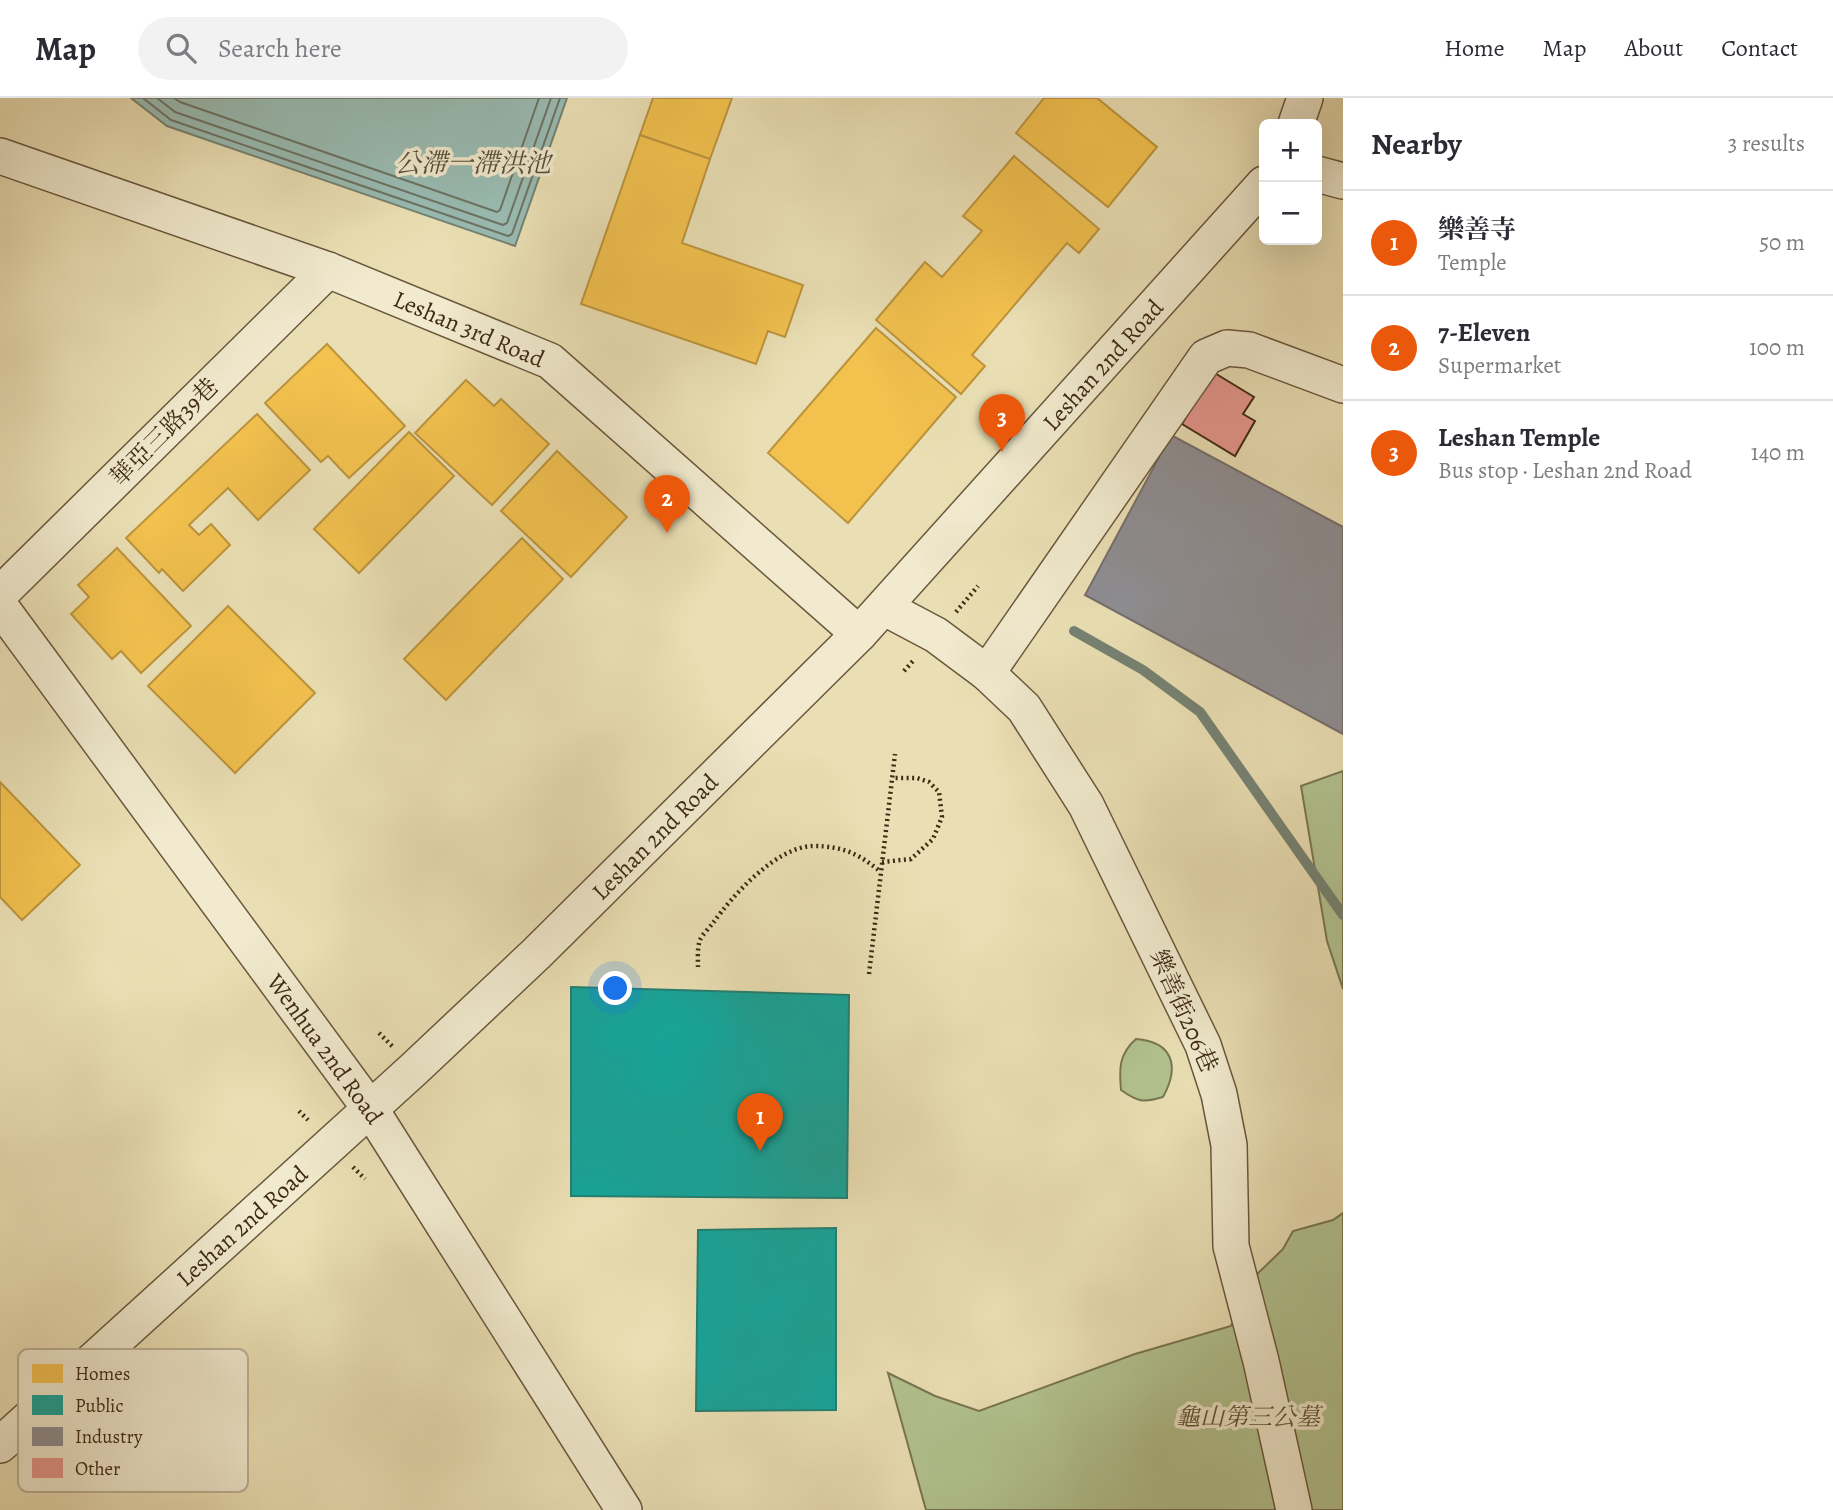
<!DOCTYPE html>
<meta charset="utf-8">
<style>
:root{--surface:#fff;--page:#f2f2f3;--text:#2b2b33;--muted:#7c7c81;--line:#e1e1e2;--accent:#ea580c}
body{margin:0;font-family:Alegreya,"Noto Serif TC",serif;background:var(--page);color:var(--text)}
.controls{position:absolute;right:21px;top:21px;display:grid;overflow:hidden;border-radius:10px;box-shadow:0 7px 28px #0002}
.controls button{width:63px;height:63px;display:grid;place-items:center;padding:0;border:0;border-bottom:2px solid var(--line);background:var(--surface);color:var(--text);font:35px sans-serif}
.you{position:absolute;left:616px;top:891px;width:24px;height:24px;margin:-18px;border:5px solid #fff;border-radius:50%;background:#1a73e8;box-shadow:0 0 0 10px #1a73e833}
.badge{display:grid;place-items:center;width:46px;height:46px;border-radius:50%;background:var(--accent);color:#fff;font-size:23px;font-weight:700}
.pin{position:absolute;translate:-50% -58px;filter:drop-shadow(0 2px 4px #0008)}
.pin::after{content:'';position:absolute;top:37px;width:24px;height:21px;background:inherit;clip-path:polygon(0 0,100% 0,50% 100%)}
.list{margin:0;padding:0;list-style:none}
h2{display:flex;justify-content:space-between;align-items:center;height:91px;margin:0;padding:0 28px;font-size:30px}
h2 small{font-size:23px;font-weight:400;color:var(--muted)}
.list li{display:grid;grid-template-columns:46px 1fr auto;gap:21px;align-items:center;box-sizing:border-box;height:105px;padding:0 28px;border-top:2px solid var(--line)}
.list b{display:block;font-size:26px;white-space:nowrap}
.list p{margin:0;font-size:23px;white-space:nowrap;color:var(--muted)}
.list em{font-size:23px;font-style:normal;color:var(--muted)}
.icon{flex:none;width:38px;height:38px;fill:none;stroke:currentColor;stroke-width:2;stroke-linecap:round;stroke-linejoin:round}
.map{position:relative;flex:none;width:1343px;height:1412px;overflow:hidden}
header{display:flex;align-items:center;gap:42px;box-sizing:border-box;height:98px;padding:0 35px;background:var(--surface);border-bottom:2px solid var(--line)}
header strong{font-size:33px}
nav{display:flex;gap:38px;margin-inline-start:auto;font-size:24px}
.search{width:490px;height:63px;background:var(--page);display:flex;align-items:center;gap:18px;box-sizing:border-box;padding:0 24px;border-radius:38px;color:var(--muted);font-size:26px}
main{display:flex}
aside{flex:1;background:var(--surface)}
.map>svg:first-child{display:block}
.green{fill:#b2c390;stroke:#787652;stroke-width:2}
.water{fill:#99bcb3;stroke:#758273;stroke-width:2}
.homes{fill:#f2c14e;stroke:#bc943d;stroke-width:2}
.public{fill:#17a398;stroke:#237f70;stroke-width:2}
.industry{fill:#8d8d92;stroke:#766f6c;stroke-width:2}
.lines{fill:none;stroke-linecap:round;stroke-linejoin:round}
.shore{stroke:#6c7364;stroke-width:2}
.stream{stroke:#758273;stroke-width:10}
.building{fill:#e6968d;stroke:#3f2a14;stroke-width:2}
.street-casing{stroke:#6a573c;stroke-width:38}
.path{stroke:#3f2a14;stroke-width:4.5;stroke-dasharray:2 3.5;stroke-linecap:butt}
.street{stroke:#f1eace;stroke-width:35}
.labels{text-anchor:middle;stroke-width:7;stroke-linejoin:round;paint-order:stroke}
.street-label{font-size:24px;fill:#3f2a14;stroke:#f1eace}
.park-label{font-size:24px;font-style:italic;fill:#5c5033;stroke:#f1eace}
.water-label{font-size:26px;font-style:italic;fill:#564e3c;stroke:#f1eace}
.key{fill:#f1eace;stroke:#bcb096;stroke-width:2}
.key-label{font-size:19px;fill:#3f2a14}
</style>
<header>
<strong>Map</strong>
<div class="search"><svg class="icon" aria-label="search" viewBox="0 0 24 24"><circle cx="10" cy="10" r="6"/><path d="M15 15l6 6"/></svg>Search here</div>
<nav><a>Home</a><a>Map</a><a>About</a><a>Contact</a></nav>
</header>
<main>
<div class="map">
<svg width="1343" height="1412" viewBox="0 0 1343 1412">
<rect width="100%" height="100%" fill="#eadfb4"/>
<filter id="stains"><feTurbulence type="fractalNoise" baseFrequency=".00286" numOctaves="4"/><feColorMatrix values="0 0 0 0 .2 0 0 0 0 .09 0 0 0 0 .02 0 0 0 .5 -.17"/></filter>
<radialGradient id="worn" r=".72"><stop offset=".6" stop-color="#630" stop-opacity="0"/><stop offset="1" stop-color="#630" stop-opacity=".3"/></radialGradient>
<g class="green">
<path d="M1343,673V891L1327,843L1301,688Z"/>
<path d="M1136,941C1173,944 1180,968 1163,999C1143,1005 1138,1004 1121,992C1119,970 1119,956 1136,941Z"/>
<path d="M1343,1115V1412H926L888,1275L935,1298L979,1313L1135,1256L1231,1228L1251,1182L1283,1151L1293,1133L1333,1122Z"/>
</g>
<path class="water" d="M131,0H567L515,148L167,28Z"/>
<g class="homes">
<path d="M653,0H732L710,61L640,37Z"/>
<path d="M1044,0H1097L1157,49L1108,109L1016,35Z"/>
<path d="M640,37L710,61L682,145L803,187L785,239L768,233L756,266L581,206Z"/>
<path d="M1014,58L1099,131L1079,155L1067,145L972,257L985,268L961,296L876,222L925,164L942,179L982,133L963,118Z"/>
<path d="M876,230L956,299L848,425L768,355Z"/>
<path d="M327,246L405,328L349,380L328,358L321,364L265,305Z"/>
<path d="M466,282L494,308L501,301L549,346L492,407L415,335Z"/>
<path d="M257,316L310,372L258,422L228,390L189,427L199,437L211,426L230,447L183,493L162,471L159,475L126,440Z"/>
<path d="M409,334L454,378L359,475L314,431Z"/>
<path d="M557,353L627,419L571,479L501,413Z"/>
<path d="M522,440L563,481L446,602L404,561Z"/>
<path d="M117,450L191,528L141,575L121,553L112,561L71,516L89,499L78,487Z"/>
<path d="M228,508L315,595L235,675L148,588Z"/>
<path d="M0,684L80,767L22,822L0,799Z"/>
</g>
<g class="public">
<path d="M571,889L849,897L847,1100L571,1098Z"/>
<path d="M836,1130V1312L696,1313L698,1132Z"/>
</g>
<path class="industry" d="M1171,337L1343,429V636L1085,497Z"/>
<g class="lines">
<g class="shore">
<path d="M143,0L171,22L508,138L512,136L560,0"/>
<path d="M157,0L175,14L503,127L507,125L551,0"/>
<path d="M174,0L180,4L497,114L500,112L539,0"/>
</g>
<path class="stream" d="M1074,533L1143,572L1200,614L1343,817"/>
</g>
<path class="building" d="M1213,274L1254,299L1243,316L1255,323L1235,358L1182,326Z"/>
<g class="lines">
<defs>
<g id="street">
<path d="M1296,26L1305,0"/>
<path d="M0,58L328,172L550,263L859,536"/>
<path d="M1317,76L1343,83"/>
<path d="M0,496L328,172"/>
<path d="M0,508L371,1012L624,1412"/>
<path d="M885,510L936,537L987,575L1024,610L1086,707L1203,947L1219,996L1229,1047L1231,1148L1261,1263L1294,1412"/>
<path d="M987,575L1206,259L1227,250L1249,252L1343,287"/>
<path d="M0,1347L414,971L536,856L859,536L1264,86"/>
</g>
</defs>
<use href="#street" class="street-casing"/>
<g class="path">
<path d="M956,514L978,488"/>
<path d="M904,573L913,563"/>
<path d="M882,764L911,761L933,741L942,719L939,694L929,684L917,680H893"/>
<path d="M698,869C698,861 697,850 700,842C702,837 709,830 713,825C733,797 776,749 813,748C843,748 859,756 881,774"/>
<path d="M869,876L895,656"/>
<path d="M379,935L393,949"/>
<path d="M299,1013L308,1022"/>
<path d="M353,1069L365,1081"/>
</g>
<use href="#street" class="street"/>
</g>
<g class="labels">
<g class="street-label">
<text transform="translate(469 231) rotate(23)" y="8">Leshan 3rd Road</text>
<text transform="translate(1103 267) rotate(-48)" y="8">Leshan 2nd Road</text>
<text transform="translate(164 334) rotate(-45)" y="8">華亞三路39巷</text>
<text transform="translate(655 739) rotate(-45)" y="8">Leshan 2nd Road</text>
<text transform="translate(1184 913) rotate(66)" y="8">樂善街206巷</text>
<text transform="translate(325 951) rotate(54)" y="8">Wenhua 2nd Road</text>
<text transform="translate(242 1128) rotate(-42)" y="8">Leshan 2nd Road</text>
</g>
<g class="park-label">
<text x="1248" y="1327">龜山第三公墓</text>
</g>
<g class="water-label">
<text x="473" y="74">公滯一滯洪池</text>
</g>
</g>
<rect x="18" y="1251" width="230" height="143" rx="10" class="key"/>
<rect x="32" y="1266" width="31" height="19" fill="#f2c14e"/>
<rect x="32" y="1297" width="31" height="20" fill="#17a398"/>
<rect x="32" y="1329" width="31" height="19" fill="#8d8d92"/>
<rect x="32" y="1360" width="31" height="20" fill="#e6968d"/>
<g class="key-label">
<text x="75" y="1282">Homes</text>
<text x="75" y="1314">Public</text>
<text x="75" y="1345">Industry</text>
<text x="75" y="1377">Other</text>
</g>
<rect width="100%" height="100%" filter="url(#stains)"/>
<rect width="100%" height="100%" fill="url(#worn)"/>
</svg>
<div class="controls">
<button>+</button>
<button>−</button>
</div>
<div class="you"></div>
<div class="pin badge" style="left:760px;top:1053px">1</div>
<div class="pin badge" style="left:667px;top:435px">2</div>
<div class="pin badge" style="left:1002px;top:354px">3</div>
</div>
<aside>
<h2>Nearby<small>3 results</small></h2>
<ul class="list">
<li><span class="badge">1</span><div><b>樂善寺</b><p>Temple</p></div><em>50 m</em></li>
<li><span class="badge">2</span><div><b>7-Eleven</b><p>Supermarket</p></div><em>100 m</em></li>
<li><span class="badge">3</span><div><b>Leshan Temple</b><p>Bus stop · Leshan 2nd Road</p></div><em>140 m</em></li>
</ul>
</aside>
</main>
